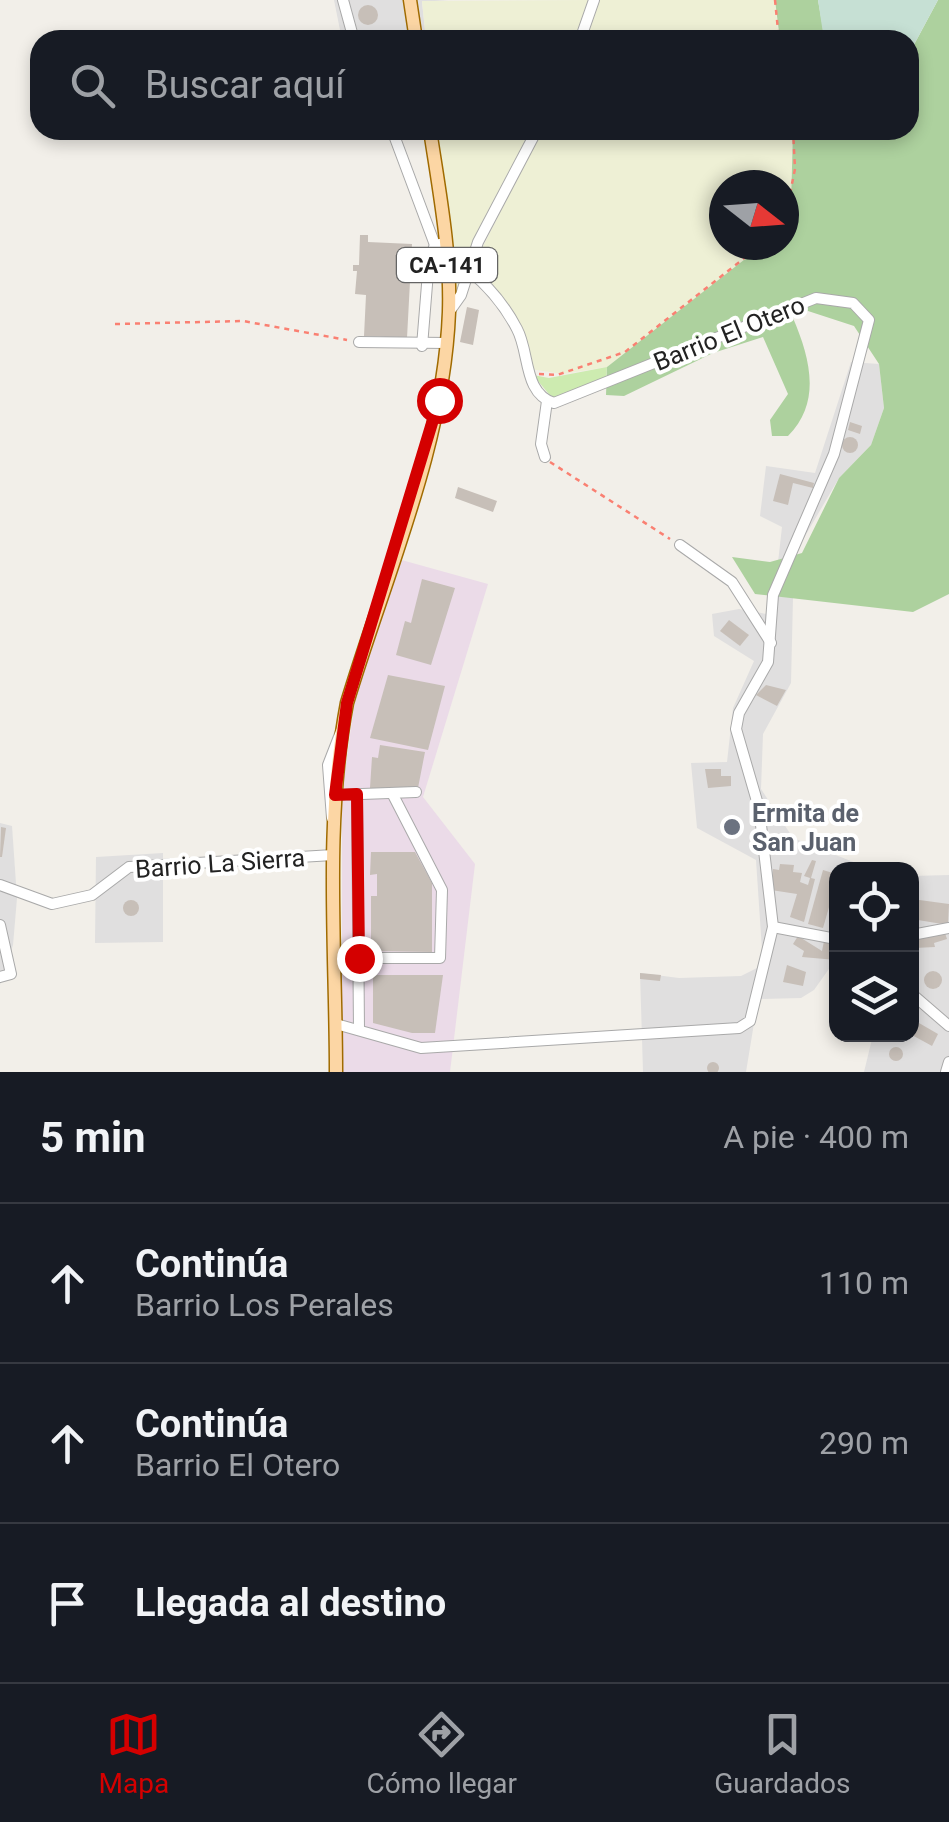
<!DOCTYPE html>
<html lang="es">
<meta charset="utf-8">
<style>
:root{--surface:#171b24;--page:#20242c;--text:#f1f3f6;--muted:#9ea1a6;--line:#363941;--accent:#d40000}
body{margin:0;font-family:Roboto,sans-serif;background:var(--page);color:var(--text)}
.controls{position:absolute;right:30px;bottom:30px;display:grid;overflow:hidden;border-radius:20px;box-shadow:0 5px 15px #0003}
.controls button{width:90px;height:90px;display:grid;place-items:center;padding:0;border:0;border-bottom:2px solid var(--line);background:var(--surface);color:var(--text);font:50px sans-serif}
.compass{position:absolute;left:709px;top:170px;width:90px;height:90px;border-radius:50%;background:var(--surface);box-shadow:0 5px 15px #0003;rotate:107deg}
.stop{position:absolute;width:30px;height:30px;margin:-22px;border:8px solid #d40000;border-radius:50%;background:#fff}
.stop.end{background:#d40000;border-color:#fff;box-shadow:0 2px 10px #0008}
.list{margin:0;padding:0;list-style:none}
h2{display:flex;justify-content:space-between;align-items:center;height:130px;margin:0;padding:0 40px;font-size:42px}
h2 small{font-size:32px;font-weight:400;color:var(--muted)}
.list li{display:grid;grid-template-columns:65px 1fr auto;gap:30px;align-items:center;box-sizing:border-box;height:160px;padding:0 40px;border-top:2px solid var(--line)}
.list b{display:block;font-size:38px;white-space:nowrap}
.list p{margin:0;font-size:32px;white-space:nowrap;color:var(--muted)}
.list em{font-size:32px;font-style:normal;color:var(--muted)}
.icon{flex:none;width:55px;height:55px;fill:none;stroke:currentColor;stroke-width:2;stroke-linecap:round;stroke-linejoin:round}
.map{position:relative;flex:none;width:949px;height:1072px;overflow:hidden}
.search{position:absolute;background:var(--surface);box-shadow:0 5px 15px #0003;left:30px;right:30px;top:30px;height:110px;display:flex;align-items:center;gap:25px;box-sizing:border-box;padding:0 35px;border-radius:30px;color:var(--muted);font-size:38px}
.sheet{height:610px;background:var(--surface)}
nav{display:flex;justify-content:space-around;align-items:center;box-sizing:border-box;height:140px;border-top:2px solid var(--line);background:var(--surface);font-size:28px;color:var(--muted)}
nav a{display:grid;justify-items:center;gap:5px}
nav .on{color:var(--accent)}
.map>svg:first-child{display:block}
.residential{fill:#e0dfdf}
.industrial{fill:#ebdbe8}
.farmland{fill:#eef0d5}
.grass{fill:#cdebb0}
.forest{fill:#add19e}
.wetland{fill:#c6e0d4}
.building{fill:#c7bfb8}
.lines{fill:none;stroke-linecap:round;stroke-linejoin:round}
.minor-casing{stroke:#a9a9a9;stroke-width:12}
.major-casing{stroke:#a06b00;stroke-width:15}
.path{stroke:#fa8072;stroke-width:2.5;stroke-dasharray:5 5;stroke-linecap:butt}
.minor{stroke:#fff;stroke-width:10}
.major{stroke:#fcd6a4;stroke-width:12}
.route{stroke:#d40000;stroke-width:12}
.worship-dot{fill:#6b7280;stroke:#fff;stroke-width:4}
.labels{text-anchor:middle;stroke-width:8;stroke-linejoin:round;paint-order:stroke}
.shield{fill:#fff;stroke:#646464;stroke-width:2.5}
.shield-label{font-size:22px;font-weight:bold;fill:#222}
.street-label{font-size:25px;fill:#222;stroke:#fff}
.worship-label{font-size:25px;font-weight:bold;fill:#5b616d;stroke:#fff;text-anchor:start}
</style>
<div class="map">
<svg width="949" height="1072" viewBox="0 0 949 1072">
<rect width="100%" height="100%" fill="#f2efe9"/>
<g class="residential">
<path d="M334,0H448L422,2L426,40H342Z"/>
<path d="M851,362L879,364L884,408L871,445L839,478L794,555L791,683L763,734L761,789L793,838L871,869H836V967L831,966L814,990L801,998L758,999L746,1072H643L640,973L679,978L741,976L763,965L756,860L697,828L691,763L727,762L733,708L754,661L714,636L712,614L739,609L772,615L782,527L760,516L766,466L815,473Z"/>
<path d="M0,823L12,826L17,898L13,945L0,985Z"/>
<path d="M163,853V942L95,943L96,857Z"/>
<path d="M949,875V1072H864L873,1035L912,1034V876Z"/>
</g>
<path class="industrial" d="M398,559L488,584L423,797L475,864L450,1072H342V791L356,693Z"/>
<g class="farmland">
<path d="M588,0L578,40H426L422,1Z"/>
<path d="M598,0H775L779,40H584Z"/>
<path d="M438,130H535L462,267L460,286L456,287Z"/>
<path d="M542,130H793L791,204L784,221V185H724V245H763L607,367L563,374L530,369L524,334L474,264Z"/>
</g>
<path class="grass" d="M607,367L606,382L553,399L533,375L549,378Z"/>
<g class="forest">
<path d="M775,0H818L825,40H780Z"/>
<path d="M938,0H949V594L913,612L755,594L732,557L770,562L802,553L839,478L871,445L884,408L879,364L854,326L808,311L793,318C810,358 822,402 788,436H772L770,420L788,394L763,337L713,353L624,396L606,395L607,367L763,245H784V221L791,204L793,130H909V54Z"/>
</g>
<path class="wetland" d="M818,0H938L909,54V40H824Z"/>
<g class="building">
<circle cx="368" cy="15" r="10"/>
<path d="M360,235H368V242L412,244L407,338L364,336L366,295L355,294L357,271H353V265H359Z"/>
<path d="M467,307L479,310L473,345L460,342Z"/>
<path d="M850,422L862,426L860,434L848,430Z"/>
<circle cx="850" cy="445" r="8"/>
<path d="M780,474L814,483L813,488L793,483L788,505L773,501Z"/>
<path d="M458,487L497,501L493,512L455,498Z"/>
<path d="M422,579L455,588L431,665L396,655L405,621L411,623Z"/>
<path d="M729,620L749,635L740,646L720,631Z"/>
<path d="M388,675L445,686L428,750L370,738Z"/>
<path d="M766,685L786,690L777,706L756,695Z"/>
<path d="M380,745L425,752L418,788H370L372,757L378,758Z"/>
<path d="M705,769H721V776H731V786L708,788Z"/>
<path d="M1,827L6,828L2,857H0Z"/>
<path d="M371,852H415L432,883V952L371,951V896H377V874L370,875Z"/>
<path d="M812,860L816,861L811,878L815,879L804,922L790,917L797,894L771,890L773,869L779,870L780,864L794,865L793,872L802,873L800,882L808,885L810,878L804,876Z"/>
<path d="M823,870L836,874V883L823,928L808,924Z"/>
<path d="M912,899L949,904L948,925L912,919Z"/>
<circle cx="131" cy="908" r="8"/>
<path d="M945,933L947,939L934,943L935,947L915,948L913,940Z"/>
<path d="M798,936L822,951L824,941L833,942L836,960L802,957L804,951L793,944Z"/>
<path d="M787,965L806,972L803,986L783,982Z"/>
<circle cx="933" cy="980" r="9"/>
<path d="M640,973L661,975L660,981L640,979Z"/>
<path d="M373,975H443L435,1033H412L373,1023Z"/>
<path d="M919,1023L938,1034L932,1046L912,1035L913,1024Z"/>
<circle cx="896" cy="1054" r="7"/>
<circle cx="713" cy="1068" r="6"/>
</g>
<g class="lines">
<defs>
<g id="minor">
<path d="M343,0L354,40"/>
<path d="M580,40L594,0"/>
<path d="M392,130L435,245L446,243"/>
<path d="M449,312L461,295L478,242L537,130"/>
<path d="M359,342L446,343"/>
<path d="M422,346L429,260L435,245"/>
<path d="M545,457L541,444L547,401"/>
<path d="M680,545L732,582L771,643"/>
<path d="M357,794L359,1030"/>
<path d="M335,795L416,792"/>
<path d="M332,818L328,765L342,729"/>
<path d="M0,885L52,904L92,895L129,867L333,855"/>
<path d="M0,925L11,974L0,977"/>
<path d="M773,927L836,939"/>
<path d="M912,935L949,928"/>
<path d="M359,958H440L442,890L392,793"/>
<path d="M912,994L949,1026"/>
<path d="M336,1024L421,1048L739,1028L750,1021L773,927L759,808L736,729L739,713L768,662L773,595L834,454L869,320L853,303L816,298L554,403C523,393 530,353 517,329C504,304 489,286 467,269"/>
<path d="M946,1072L949,1062"/>
</g>
<g id="major">
<path d="M410,0L416,40"/>
<path d="M336,1072C336,949 324,824 347,703C385,576 444,446 449,312C451,252 439,190 430,130"/>
</g>
</defs>
<use href="#minor" class="minor-casing"/>
<use href="#major" class="major-casing"/>
<g class="path">
<path d="M775,0L779,40"/>
<path d="M784,223L795,169L793,130"/>
<path d="M115,324L243,321L347,340"/>
<path d="M539,374L557,375L625,352L761,245"/>
<path d="M550,462L670,539"/>
</g>
<use href="#minor" class="minor"/>
<use href="#major" class="major"/>
</g>
<g class="lines">
<path class="route" d="M359,958L357,794L335,795L347,703L439,400"/>
</g>
<circle class="worship-dot" cx="732" cy="827" r="10"/>
<g class="labels">
<rect class="shield" x="397" y="248" width="100" height="34" rx="8"/>
<g class="shield-label">
<text x="447" y="273">CA-141</text>
</g>
<g class="street-label">
<text transform="translate(729 333) rotate(-22)" y="9">Barrio El Otero</text>
<text transform="translate(220 863) rotate(-4)" y="9">Barrio La Sierra</text>
</g>
<g class="worship-label">
<text x="752" y="822">Ermita de<tspan x="752" dy="29">San Juan</tspan></text>
</g>
</g>
</svg>
<div class="controls">
<button><svg class="icon" aria-label="locate" viewBox="0 0 24 24"><circle cx="12" cy="12" r="6"/><path d="M12 2v4M12 18v4M2 12h4M18 12h4"/></svg></button>
<button><svg class="icon" aria-label="layers" viewBox="0 0 24 24"><path d="M12 4l9 5-9 5-9-5zM3 14l9 5 9-5"/></svg></button>
</div>
<svg class="compass" viewBox="-18 -18 36 36"><path d="M0-13l5 13h-10z" fill="#e53935"/><path d="M0 13l5-13h-10z" fill="#9ea1a6"/></svg>
<div class="stop" style="left:439px;top:400px"></div>
<div class="stop end" style="left:359px;top:958px"></div>
<div class="search"><svg class="icon" aria-label="search" viewBox="0 0 24 24"><circle cx="10" cy="10" r="6"/><path d="M15 15l6 6"/></svg>Buscar aquí</div>
</div>
<section class="sheet">
<h2>5 min<small>A pie · 400 m</small></h2>
<ul class="list">
<li><svg class="icon" aria-label="ahead" viewBox="0 0 24 24"><path d="M12 20V5M6 11l6-6 6 6"/></svg><div><b>Continúa</b><p>Barrio Los Perales</p></div><em>110 m</em></li>
<li><svg class="icon" aria-label="ahead" viewBox="0 0 24 24"><path d="M12 20V5M6 11l6-6 6 6"/></svg><div><b>Continúa</b><p>Barrio El Otero</p></div><em>290 m</em></li>
<li><svg class="icon" aria-label="arrive" viewBox="0 0 24 24"><path d="M6 21V4h12l-3 4 3 4H6"/></svg><div><b>Llegada al destino</b></div></li>
</ul>
</section>
<nav>
<a class="on"><svg class="icon" aria-label="map" viewBox="0 0 24 24"><path d="M3 6l6-2 6 2 6-2v14l-6 2-6-2-6 2zM9 4v14M15 6v14"/></svg>Mapa</a>
<a><svg class="icon" aria-label="directions" viewBox="0 0 24 24"><path d="M12 3l9 9-9 9-9-9zM9 14v-3h6M13 9l2 2-2 2"/></svg>Cómo llegar</a>
<a><svg class="icon" aria-label="saved" viewBox="0 0 24 24"><path d="M7 4h10v16l-5-4-5 4z"/></svg>Guardados</a>
</nav>
